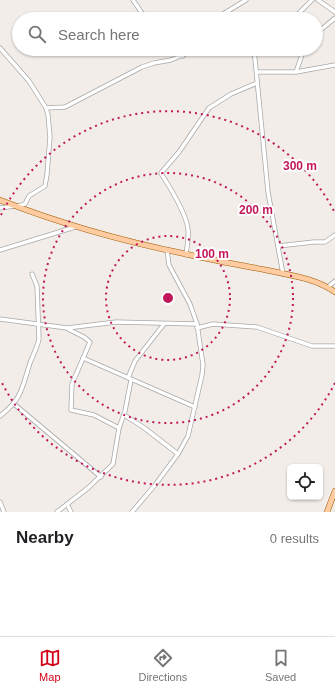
<!DOCTYPE html>
<style>
:root{--surface:#fff;--page:#f6f6f6;--text:#202124;--muted:#757577;--line:#e0e0e0;--accent:#d20016}
body{margin:0;font-family:Helvetica,sans-serif;background:var(--page);color:var(--text)}
.controls{position:absolute;right:12px;bottom:12px;display:grid;overflow:hidden;border-radius:6px;box-shadow:0 1px 3px #0004}
.controls button{width:36px;height:36px;display:grid;place-items:center;padding:0;border:0;border-bottom:1px solid var(--line);background:var(--surface);color:var(--text);font:20px sans-serif}
.list{margin:0;padding:0;list-style:none}
h2{display:flex;justify-content:space-between;align-items:center;height:52px;margin:0;padding:0 16px;font-size:17px}
h2 small{font-size:13px;font-weight:400;color:var(--muted)}
.icon{flex:none;width:22px;height:22px;fill:none;stroke:currentColor;stroke-width:2;stroke-linecap:round;stroke-linejoin:round}
.map{position:relative;flex:none;width:335px;height:512px;overflow:hidden}
.search{position:absolute;background:var(--surface);box-shadow:0 1px 3px #0004;left:12px;right:12px;top:12px;height:44px;display:flex;align-items:center;gap:10px;box-sizing:border-box;padding:0 14px;border-radius:22px;color:var(--muted);font-size:15px}
.sheet{height:124px;background:var(--surface)}
nav{display:flex;justify-content:space-around;align-items:center;box-sizing:border-box;height:56px;border-top:1px solid var(--line);background:var(--surface);font-size:11px;color:var(--muted)}
nav a{display:grid;justify-items:center;gap:2px}
nav .on{color:var(--accent)}
.map>svg:first-child{display:block}
.lines{fill:none;stroke-linecap:round;stroke-linejoin:round}
.street-casing{stroke:#a8a8a8;stroke-width:5}
.primary-casing{stroke:#9e5900;stroke-width:6}
.street{stroke:#fff;stroke-width:3.5}
.primary{stroke:#fecca0;stroke-width:5}
.ring{fill:none;stroke:#c2185b;stroke-width:2;stroke-dasharray:2 4}
.centre{fill:#c2185b;stroke:#fff;stroke-width:2}
.ring-label{font-size:12px;text-anchor:middle;font-weight:bold;fill:#c2185b;stroke:#fff;stroke-width:4;stroke-linejoin:round;paint-order:stroke}
</style>
<div class="map">
<svg width="335" height="512" viewBox="0 0 335 512">
<rect width="100%" height="100%" fill="#f2ede8"/>
<g class="lines">
<defs>
<g id="street">
<path d="M133,0L146,19"/>
<path d="M318,0L335,12"/>
<path d="M215,19L246,0"/>
<path d="M293,19L312,0"/>
<path d="M316,34L335,18"/>
<path d="M0,48L29,81L46,108L48,115L50,137L47,174L45,186L29,196L25,204L22,205L0,208"/>
<path d="M177,49L183,56"/>
<path d="M254,49L268,192L283,274"/>
<path d="M257,72H296L335,65"/>
<path d="M296,72L304,49"/>
<path d="M46,108L65,107L142,67L154,63L171,60L197,49"/>
<path d="M278,246L314,242H325L335,235"/>
<path d="M0,250L75,227"/>
<path d="M186,255C187,246 189,237 188,229C186,213 171,189 162,175L161,173L179,152L209,108L231,94L257,83"/>
<path d="M328,287L335,281"/>
<path d="M0,319L67,328L116,322L197,324"/>
<path d="M197,328L213,324L257,327L312,346H335"/>
<path d="M68,329L84,337L90,342L72,384L71,410L94,415L119,428"/>
<path d="M83,358L195,407"/>
<path d="M128,378L135,361L164,324"/>
<path d="M14,404L101,477"/>
<path d="M124,415L143,427L178,454"/>
<path d="M0,416C22,399 22,388 30,363C33,355 37,348 39,339L37,286L32,274"/>
<path d="M0,502L4,512"/>
<path d="M67,504L71,512"/>
<path d="M57,512L88,488L113,464L119,428L125,411L131,380"/>
<path d="M132,512L155,485L178,454L188,436L202,375L203,365L197,324L190,304L169,265L167,250"/>
</g>
<g id="primary">
<path d="M0,200C61,224 122,241 186,254C212,260 239,265 266,270C289,275 315,278 335,292"/>
<path d="M327,512L335,491"/>
</g>
</defs>
<use href="#street" class="street-casing"/>
<use href="#primary" class="primary-casing"/>
<use href="#street" class="street"/>
<use href="#primary" class="primary"/>
</g>
<g class="ring">
<circle cx="168" cy="298" r="62"/>
<circle cx="168" cy="298" r="125"/>
<path d="M335 383A187 187 0 0 1 1 381M1 215A187 187 0 0 1 335 213"/>
</g>
<circle cx="168" cy="298" r="6" class="centre"/>
<g class="ring-label">
<text x="300" y="170">300 m</text>
<text x="256" y="214">200 m</text>
<text x="212" y="258">100 m</text>
</g>
</svg>
<div class="controls">
<button><svg class="icon" aria-label="locate" viewBox="0 0 24 24"><circle cx="12" cy="12" r="6"/><path d="M12 2v4M12 18v4M2 12h4M18 12h4"/></svg></button>
</div>
<div class="search"><svg class="icon" aria-label="search" viewBox="0 0 24 24"><circle cx="10" cy="10" r="6"/><path d="M15 15l6 6"/></svg>Search here</div>
</div>
<section class="sheet">
<h2>Nearby<small>0 results</small></h2>
<ul class="list">
</ul>
</section>
<nav>
<a class="on"><svg class="icon" aria-label="map" viewBox="0 0 24 24"><path d="M3 6l6-2 6 2 6-2v14l-6 2-6-2-6 2zM9 4v14M15 6v14"/></svg>Map</a>
<a><svg class="icon" aria-label="directions" viewBox="0 0 24 24"><path d="M12 3l9 9-9 9-9-9zM9 14v-3h6M13 9l2 2-2 2"/></svg>Directions</a>
<a><svg class="icon" aria-label="saved" viewBox="0 0 24 24"><path d="M7 4h10v16l-5-4-5 4z"/></svg>Saved</a>
</nav>
